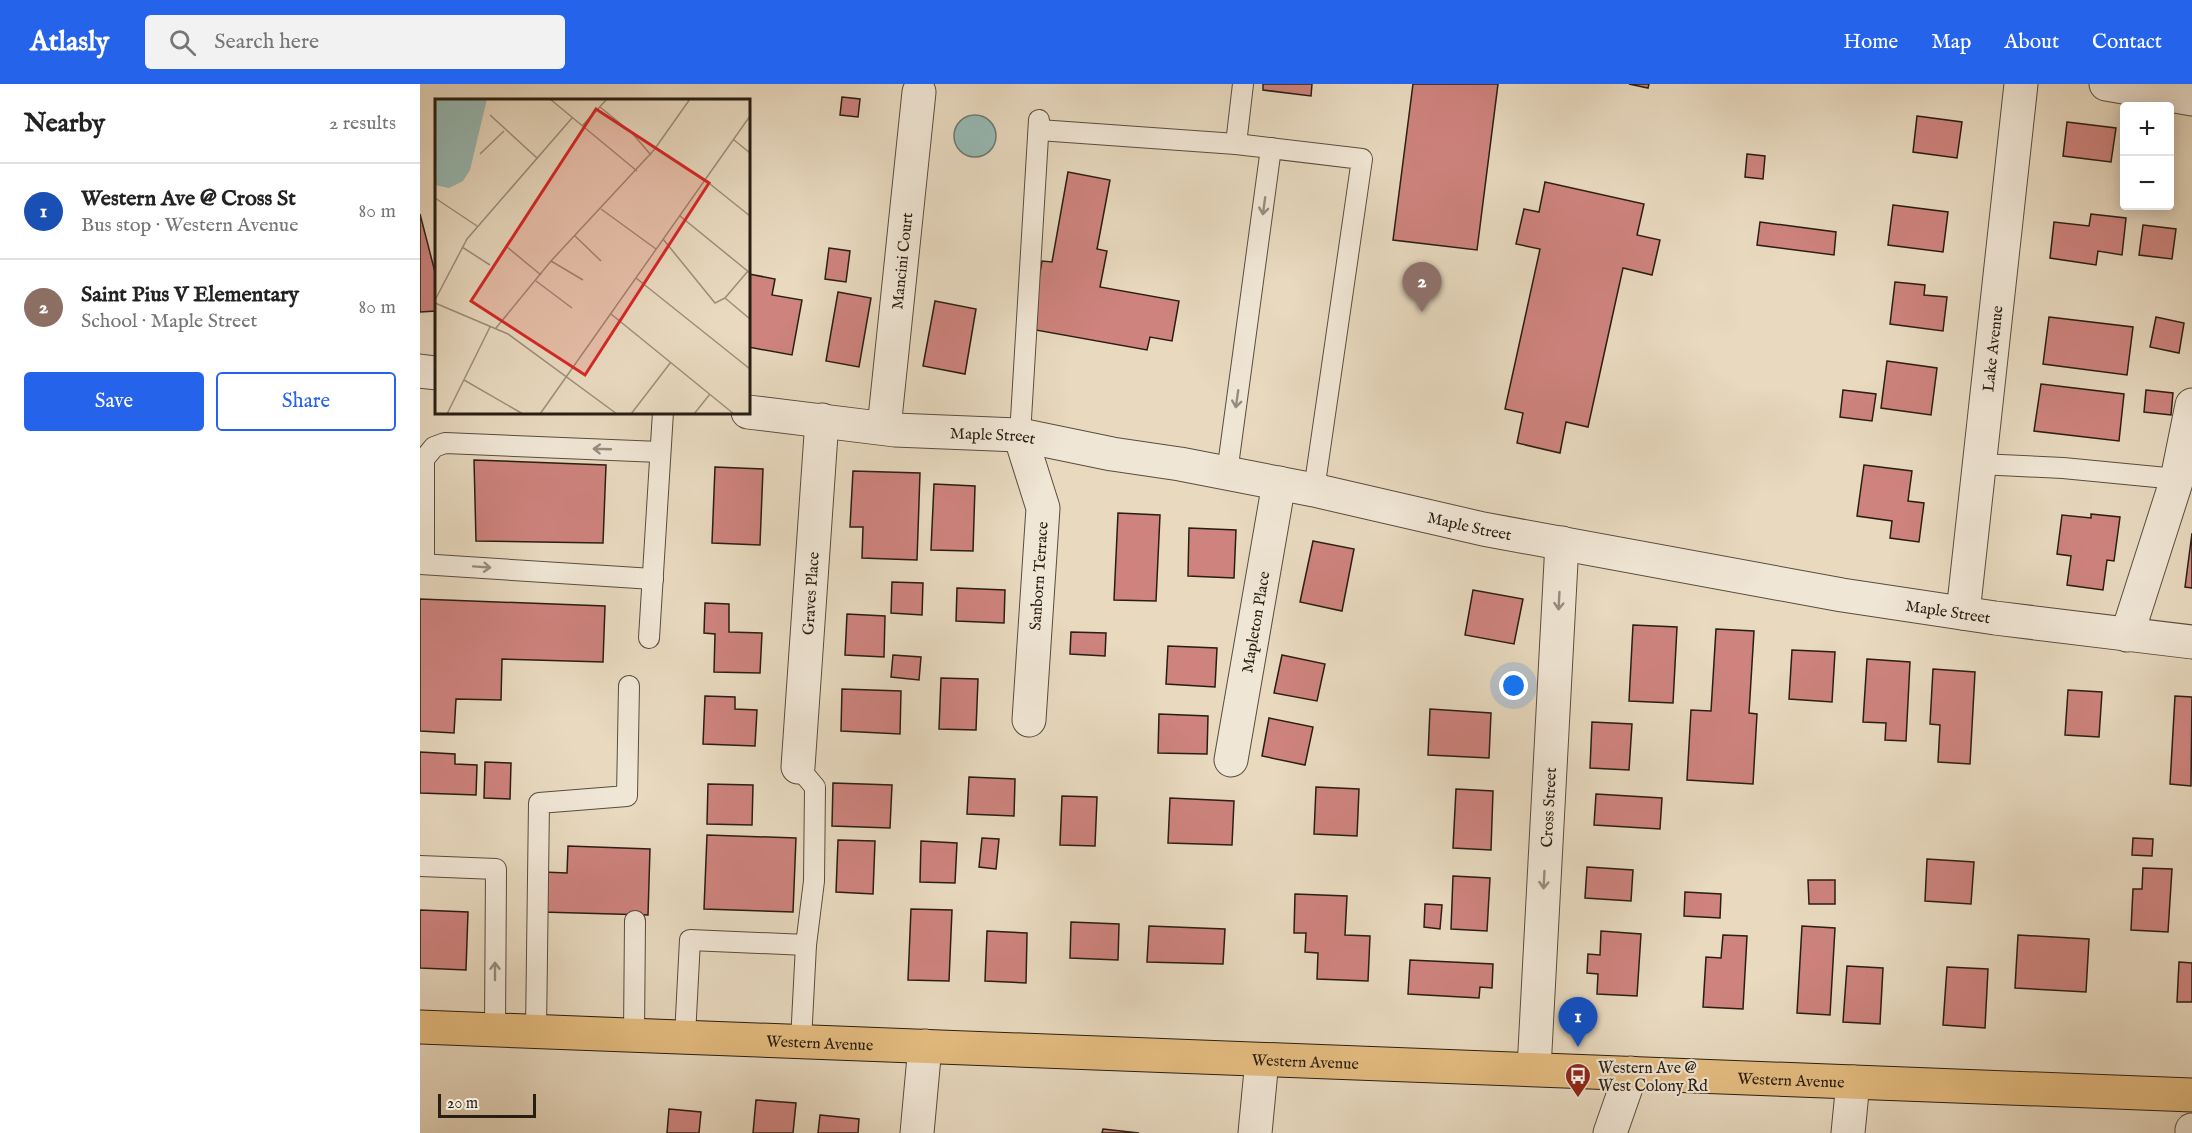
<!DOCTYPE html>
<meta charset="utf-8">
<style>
:root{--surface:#fff;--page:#f2f2f2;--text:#222;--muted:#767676;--line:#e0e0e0;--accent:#2563eb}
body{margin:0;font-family:"IM FELL English",serif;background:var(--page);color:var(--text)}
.controls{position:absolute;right:18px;top:18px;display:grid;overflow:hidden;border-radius:6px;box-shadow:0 3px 15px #0003}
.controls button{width:54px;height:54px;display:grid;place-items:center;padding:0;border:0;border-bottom:2px solid var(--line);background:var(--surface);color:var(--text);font:30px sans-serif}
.scale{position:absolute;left:18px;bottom:15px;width:98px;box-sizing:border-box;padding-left:6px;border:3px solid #291e13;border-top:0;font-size:16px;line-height:21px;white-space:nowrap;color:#291e13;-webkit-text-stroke:4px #f0e6d5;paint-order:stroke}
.you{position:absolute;left:1094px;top:602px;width:21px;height:21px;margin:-15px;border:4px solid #fff;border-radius:50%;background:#1a73e8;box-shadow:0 0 0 9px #1a73e833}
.badge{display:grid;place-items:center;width:39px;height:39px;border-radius:50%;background:var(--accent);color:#fff;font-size:20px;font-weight:700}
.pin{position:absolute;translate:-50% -50px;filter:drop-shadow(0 2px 3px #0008)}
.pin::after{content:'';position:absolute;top:32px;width:21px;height:18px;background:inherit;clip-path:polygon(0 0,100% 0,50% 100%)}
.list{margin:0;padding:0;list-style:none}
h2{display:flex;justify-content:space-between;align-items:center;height:78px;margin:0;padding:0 24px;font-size:26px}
h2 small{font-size:20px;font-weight:400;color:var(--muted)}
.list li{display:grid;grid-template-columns:39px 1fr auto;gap:18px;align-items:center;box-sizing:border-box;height:96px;padding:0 24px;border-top:2px solid var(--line)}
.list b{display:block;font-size:22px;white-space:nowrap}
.list p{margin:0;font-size:20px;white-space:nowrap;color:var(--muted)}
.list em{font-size:20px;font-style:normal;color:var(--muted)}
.actions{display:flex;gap:12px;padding:18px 24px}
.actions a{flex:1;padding:14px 0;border:2px solid var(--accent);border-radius:6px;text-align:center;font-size:21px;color:var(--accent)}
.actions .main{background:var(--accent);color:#fff}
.icon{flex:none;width:33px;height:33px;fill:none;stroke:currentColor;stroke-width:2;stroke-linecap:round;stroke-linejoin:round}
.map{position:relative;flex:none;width:1772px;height:1049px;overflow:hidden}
header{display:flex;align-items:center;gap:36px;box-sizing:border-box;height:84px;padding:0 30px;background:var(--accent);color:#fff}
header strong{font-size:28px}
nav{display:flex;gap:33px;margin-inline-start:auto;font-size:21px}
.search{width:420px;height:54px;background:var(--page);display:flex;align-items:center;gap:15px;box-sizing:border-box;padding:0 21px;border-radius:6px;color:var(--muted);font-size:22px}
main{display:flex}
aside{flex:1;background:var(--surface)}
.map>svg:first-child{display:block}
.water{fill:#97bab3;stroke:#6b7c73;stroke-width:1.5}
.building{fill:#ce837e;stroke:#291e13;stroke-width:1.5}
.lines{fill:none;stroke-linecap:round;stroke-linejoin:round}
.service-casing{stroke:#594d3e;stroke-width:22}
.minor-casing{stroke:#594d3e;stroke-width:35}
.tertiary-casing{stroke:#594d3e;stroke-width:35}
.primary-casing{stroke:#291e13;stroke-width:35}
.service{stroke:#f0e6d5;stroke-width:20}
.minor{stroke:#f0e6d5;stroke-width:33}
.tertiary{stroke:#f0e6d5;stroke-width:33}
.primary{stroke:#e4bc80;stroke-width:33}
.oneway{stroke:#968c7e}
.labels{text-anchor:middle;stroke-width:4.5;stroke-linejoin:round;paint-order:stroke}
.street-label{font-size:16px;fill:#291e13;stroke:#f0e6d5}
.poi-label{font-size:16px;fill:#291e13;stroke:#f0e6d5;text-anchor:start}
.inset-road{fill:none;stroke:#9c8e7a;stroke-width:1.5}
.view{fill:#d62828;fill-opacity:0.15;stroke:#d62828;stroke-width:3}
.inset-edge{fill:none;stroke:#291e13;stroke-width:3}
</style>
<header>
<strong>Atlasly</strong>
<div class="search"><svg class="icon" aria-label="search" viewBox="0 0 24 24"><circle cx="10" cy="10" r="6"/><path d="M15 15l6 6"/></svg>Search here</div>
<nav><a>Home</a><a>Map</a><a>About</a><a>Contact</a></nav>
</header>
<main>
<aside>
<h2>Nearby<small>2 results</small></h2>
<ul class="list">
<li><span class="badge" style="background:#1a4fb4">1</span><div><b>Western Ave @ Cross St</b><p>Bus stop · Western Avenue</p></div><em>80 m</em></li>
<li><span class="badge" style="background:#8d6e63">2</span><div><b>Saint Pius V Elementary</b><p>School · Maple Street</p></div><em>80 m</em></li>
</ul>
<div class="actions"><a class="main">Save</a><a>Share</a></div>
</aside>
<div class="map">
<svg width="1772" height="1049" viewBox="0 0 1772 1049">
<rect width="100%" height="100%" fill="#e8d9bf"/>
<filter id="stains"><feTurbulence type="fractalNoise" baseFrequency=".00333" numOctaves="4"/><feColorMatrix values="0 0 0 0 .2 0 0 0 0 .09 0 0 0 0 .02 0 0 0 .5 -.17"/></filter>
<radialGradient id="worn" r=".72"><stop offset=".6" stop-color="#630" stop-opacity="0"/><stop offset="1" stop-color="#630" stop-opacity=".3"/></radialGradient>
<circle class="water" cx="555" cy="52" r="21"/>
<g class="building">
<path d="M843,0H892L891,12L843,6Z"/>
<path d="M993,0H1078L1057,166L973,156Z"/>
<path d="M1209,0H1229L1228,4Z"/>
<path d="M422,13L440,15L438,33L420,31Z"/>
<path d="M1497,32L1542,38L1537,74L1493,68Z"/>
<path d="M1647,38L1696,44L1691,78L1643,72Z"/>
<path d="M1327,70L1345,72L1343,95L1325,93Z"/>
<path d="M648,88L690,96L677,165L687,167L680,203L759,217L752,257L730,253L727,266L610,245L622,177L632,178Z"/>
<path d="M1125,98L1224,120L1217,151L1240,156L1232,191L1203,184L1168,343L1146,338L1140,369L1097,359L1103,329L1085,325L1120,165L1096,160L1104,125L1119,128Z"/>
<path d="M1473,121L1528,128L1523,168L1468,161Z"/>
<path d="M0,130L16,192V227L0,228Z"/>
<path d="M1671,130L1706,134L1702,171L1678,167L1676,181L1630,174L1634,138L1669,142Z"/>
<path d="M1340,138L1416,148L1414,171L1337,161Z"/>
<path d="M1723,141L1756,145L1752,175L1719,171Z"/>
<path d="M409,164L430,167L426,198L405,195Z"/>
<path d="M329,190L355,195L352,211L382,216L372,271L328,263Z"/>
<path d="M1475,198L1505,201L1504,211L1527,213L1523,247L1470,240Z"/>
<path d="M418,208L451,214L439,283L406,277Z"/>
<path d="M515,217L556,225L545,290L503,282Z"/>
<path d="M1629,233L1713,243L1707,291L1623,280Z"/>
<path d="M1736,233L1764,239L1759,269L1730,263Z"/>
<path d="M1467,277L1517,284L1511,331L1461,324Z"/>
<path d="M1621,300L1704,310L1699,357L1614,347Z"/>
<path d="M1423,306L1456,310L1452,337L1420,333Z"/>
<path d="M1726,306L1753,309L1751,331L1724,328Z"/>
<path d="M54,376L186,381L183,459L56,457Z"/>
<path d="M1444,381L1492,387L1488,417L1504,419L1499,458L1470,454L1472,437L1437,432Z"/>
<path d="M295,383L343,385L340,461L292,459Z"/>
<path d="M433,387L500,389L497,476L442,474L443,443H430Z"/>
<path d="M514,400L555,402L553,467L511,466Z"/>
<path d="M698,429L740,431L736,517L694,516Z"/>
<path d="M1671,430L1700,433L1694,477L1687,476L1683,506L1647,501L1651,472L1637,470L1642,431L1671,434Z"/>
<path d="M769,444L816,446L814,494L768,492Z"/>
<path d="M1772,449V504L1765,503Z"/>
<path d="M893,457L934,465L922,527L880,518Z"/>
<path d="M472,498L503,499L502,531L471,529Z"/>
<path d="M537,504L585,506L584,539L536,537Z"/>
<path d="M1053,506L1103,515L1094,560L1045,551Z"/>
<path d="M0,515L185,522L183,578L82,575L81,616L36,615L34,649L0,647Z"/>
<path d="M285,519L309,520V548L342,549L340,589L294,588L295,550L284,549Z"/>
<path d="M427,530L465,532L464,573L425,571Z"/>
<path d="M1213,541L1257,543L1253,619L1209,617Z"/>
<path d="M1296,545L1334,547L1329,629L1337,630L1333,700L1267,696L1271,626L1291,627Z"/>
<path d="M651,548L686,549L685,572L650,570Z"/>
<path d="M748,562L797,564L795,603L746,600Z"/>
<path d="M1372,566L1415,568L1412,618L1369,615Z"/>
<path d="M473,571L501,573L499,596L471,593Z"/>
<path d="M862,571L905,580L897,617L854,609Z"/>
<path d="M1447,575L1490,578L1486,657L1465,656L1466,639L1443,638Z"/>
<path d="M1513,585L1555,588L1550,680L1518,678L1520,641L1510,640Z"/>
<path d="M521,594L558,595L556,646L519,645Z"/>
<path d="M422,605L481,607L480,650L421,647Z"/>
<path d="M1648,606L1682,608L1679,653L1645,651Z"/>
<path d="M285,612L315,613V625L337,626L335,662L283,660Z"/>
<path d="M1755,612L1772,613L1771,702L1750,700Z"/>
<path d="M1010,625L1071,629L1069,674L1008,671Z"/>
<path d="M739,630L788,632L787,670L738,669Z"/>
<path d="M849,634L893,643L885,681L842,672Z"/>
<path d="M1172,638L1212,640L1209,686L1170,684Z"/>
<path d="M0,668L35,670V680L57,681L56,711L0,709Z"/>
<path d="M65,678L91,679L90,715L64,714Z"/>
<path d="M549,693L595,695L594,732L547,730Z"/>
<path d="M413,699L472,701L470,744L412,742Z"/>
<path d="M288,700L333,701L332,741L287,740Z"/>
<path d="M896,703L939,705L937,752L894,750Z"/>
<path d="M1036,705L1073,707L1071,766L1033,764Z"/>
<path d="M1176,710L1242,714L1240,745L1174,741Z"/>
<path d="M642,712L677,713L675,762L640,761Z"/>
<path d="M750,714L814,717L812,761L748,759Z"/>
<path d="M287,751L376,754L373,828L284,825Z"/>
<path d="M562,754L579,755L576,785L559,783Z"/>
<path d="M1713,754L1733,755L1732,772L1712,771Z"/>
<path d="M418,756L455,757L453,810L416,808Z"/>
<path d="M501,757L537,759L535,799L500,798Z"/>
<path d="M148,762L230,765L228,831L122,828L124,788L147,789Z"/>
<path d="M1507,775L1554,778L1551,820L1505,817Z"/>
<path d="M1167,783L1213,786L1211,817L1165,814Z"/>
<path d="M1723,784L1752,785L1748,848L1711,846L1713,805H1722Z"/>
<path d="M1033,792L1070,794L1067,847L1031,845Z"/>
<path d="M1388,796H1415V820H1389Z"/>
<path d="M1265,808L1301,810L1300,834L1264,832Z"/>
<path d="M875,810L927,812L925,851L950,852L948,897L897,895L898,869L885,868L886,849H874Z"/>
<path d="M1005,820L1022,821L1020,845L1004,843Z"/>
<path d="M491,825L532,826L529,897L488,896Z"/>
<path d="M0,826L48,828L46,886L0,884Z"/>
<path d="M651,838L699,840L698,876L650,874Z"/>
<path d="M729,842L805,845L803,880L727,878Z"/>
<path d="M1382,842L1415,844L1410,931L1377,929Z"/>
<path d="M567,847L607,849L606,899L565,897Z"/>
<path d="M1181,847L1221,850L1217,912L1177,910L1178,890L1167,889L1168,870L1180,871Z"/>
<path d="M1303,851L1327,852L1323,925L1283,923L1286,873L1301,874Z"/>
<path d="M1598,851L1669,855L1666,908L1595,904Z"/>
<path d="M990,876L1073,880L1072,904L1060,903L1059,914L988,910Z"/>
<path d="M1759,878L1772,879V918H1757Z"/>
<path d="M1427,882L1463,884L1460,940L1423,938Z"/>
<path d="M1527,883L1568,885L1565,944L1523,941Z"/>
<path d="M336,1016L376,1019L373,1049H333Z"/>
<path d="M249,1025L281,1028L279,1049H247Z"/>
<path d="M400,1031L439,1035L438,1049H398Z"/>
<path d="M683,1045L719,1049H682Z"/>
</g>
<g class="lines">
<defs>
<g id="service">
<path d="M619,46L816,60L942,75L894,406"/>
<path d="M816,60L823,0"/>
<path d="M600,351L619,36"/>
<path d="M1559,380L1643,384L1757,395"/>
<path d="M807,389L851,64"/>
<path d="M0,480L233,495"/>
<path d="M4,480V375L14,363L25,359L240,368"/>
<path d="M229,554L243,328"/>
<path d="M0,782L76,785L75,946"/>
<path d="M116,947L119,719L207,712L209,602"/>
<path d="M214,950L215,837"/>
<path d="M265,952L270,856L386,861L394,797L395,703L378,683"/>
<path d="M381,957L386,861"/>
</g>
<g id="minor">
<path d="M1686,0L1772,15"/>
<path id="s1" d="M464,344L499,8"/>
<path d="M600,351L623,424L609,636"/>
<path id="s2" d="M1543,529L1601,0"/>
<path d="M1707,551L1757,395L1772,321"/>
<path id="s3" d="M811,676L859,399"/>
<path id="s4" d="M378,683L402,336"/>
<path id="s5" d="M1114,985L1142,459"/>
<path d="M497,1049L505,962"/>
<path d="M835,1049L842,976"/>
<path d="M1190,1049L1211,989"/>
<path d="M1428,1049L1433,998"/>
<path d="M1772,1049V1046"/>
</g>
<g id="tertiary">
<path d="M0,287L16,289"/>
<path id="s6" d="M328,328L475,346L600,351L692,370L760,380L894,406L1063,445L1422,511L1575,534L1772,558"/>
</g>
<g id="primary">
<path id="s7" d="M0,943L1772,1011"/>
</g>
</defs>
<use href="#service" class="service-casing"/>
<use href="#minor" class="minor-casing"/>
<use href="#tertiary" class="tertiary-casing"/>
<use href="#primary" class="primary-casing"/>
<use href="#service" class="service"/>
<use href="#minor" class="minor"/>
<use href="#tertiary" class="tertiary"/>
<use href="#primary" class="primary"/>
</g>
<defs><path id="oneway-shaft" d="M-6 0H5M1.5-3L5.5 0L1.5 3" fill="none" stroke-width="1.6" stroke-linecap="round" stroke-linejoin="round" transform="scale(1.5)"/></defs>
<g class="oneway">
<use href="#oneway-shaft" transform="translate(844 122) rotate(98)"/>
<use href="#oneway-shaft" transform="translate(817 315) rotate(98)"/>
<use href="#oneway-shaft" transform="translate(182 365) rotate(-178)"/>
<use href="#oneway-shaft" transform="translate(62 483) rotate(4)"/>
<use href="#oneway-shaft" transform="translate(1139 517) rotate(93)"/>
<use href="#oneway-shaft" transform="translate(1124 796) rotate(93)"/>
<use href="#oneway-shaft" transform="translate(75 887) rotate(-90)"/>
</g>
<defs>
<symbol id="bus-pin" viewBox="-11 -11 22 30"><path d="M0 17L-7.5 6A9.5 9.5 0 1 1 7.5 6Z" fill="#8f2418" stroke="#f0e6d5"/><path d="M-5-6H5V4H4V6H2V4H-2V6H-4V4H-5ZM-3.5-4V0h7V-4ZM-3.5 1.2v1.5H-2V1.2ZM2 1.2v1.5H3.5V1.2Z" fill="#fff"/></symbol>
</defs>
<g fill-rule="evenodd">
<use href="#bus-pin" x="1143" y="977" width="30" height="40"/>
</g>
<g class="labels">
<g class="street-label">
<text dy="6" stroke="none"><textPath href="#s1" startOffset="168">Mancini Court</textPath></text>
<text dy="6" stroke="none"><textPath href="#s2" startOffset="266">Lake Avenue</textPath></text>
<text dy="6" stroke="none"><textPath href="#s6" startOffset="246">Maple Street</textPath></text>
<text dy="6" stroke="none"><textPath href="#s6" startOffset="732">Maple Street</textPath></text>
<text transform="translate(618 492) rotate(-86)" y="6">Sanborn Terrace</text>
<text dy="6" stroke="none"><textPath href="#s4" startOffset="174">Graves Place</textPath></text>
<text dy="6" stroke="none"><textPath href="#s6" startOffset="1218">Maple Street</textPath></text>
<text dy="6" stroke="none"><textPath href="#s3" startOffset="140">Mapleton Place</textPath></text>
<text dy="6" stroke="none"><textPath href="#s5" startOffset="262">Cross Street</textPath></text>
<text dy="6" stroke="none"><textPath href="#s7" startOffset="400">Western Avenue</textPath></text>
<text dy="6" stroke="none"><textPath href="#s7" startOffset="886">Western Avenue</textPath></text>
<text dy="6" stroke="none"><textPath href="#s7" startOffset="1372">Western Avenue</textPath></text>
</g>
<g class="poi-label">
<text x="1178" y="989">Western Ave @<tspan x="1178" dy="18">West Colony Rd</tspan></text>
</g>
</g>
<g transform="translate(15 15)">
<rect width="315" height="315" fill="#e8d9bf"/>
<path d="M0,0H52L35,71L28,82L14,89L0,86Z" fill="#97bab3"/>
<path class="inset-road" d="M115,0L202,72M165,8L197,34L216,56M55,16L102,59M147,27L172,0M299,41L315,54M45,55L69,32M270,81L315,117M0,99L42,127M166,110L221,150M245,117L315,174M140,137L166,162M228,140L280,204L290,199M27,148L55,166M72,148L106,176M116,162L148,181M313,172L290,199L315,220M201,179L315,270M101,182L137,209M0,201L32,140L137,19M0,204L73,235L182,315M176,215L299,315M61,229L116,162L219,51L255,0M29,281L88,315M12,315L55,228M105,315L315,17M196,315L236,263M259,315L275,295"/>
<path class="view" d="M161,10L274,84L150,276L36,202Z"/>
<rect width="315" height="315" class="inset-edge"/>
</g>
<rect width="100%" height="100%" filter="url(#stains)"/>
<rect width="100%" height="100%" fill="url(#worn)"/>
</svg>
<div class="controls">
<button>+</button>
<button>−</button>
</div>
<div class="scale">20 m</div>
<div class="you"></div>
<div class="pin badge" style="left:1158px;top:963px;background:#1a4fb4">1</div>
<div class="pin badge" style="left:1002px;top:228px;background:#8d6e63">2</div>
</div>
</main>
